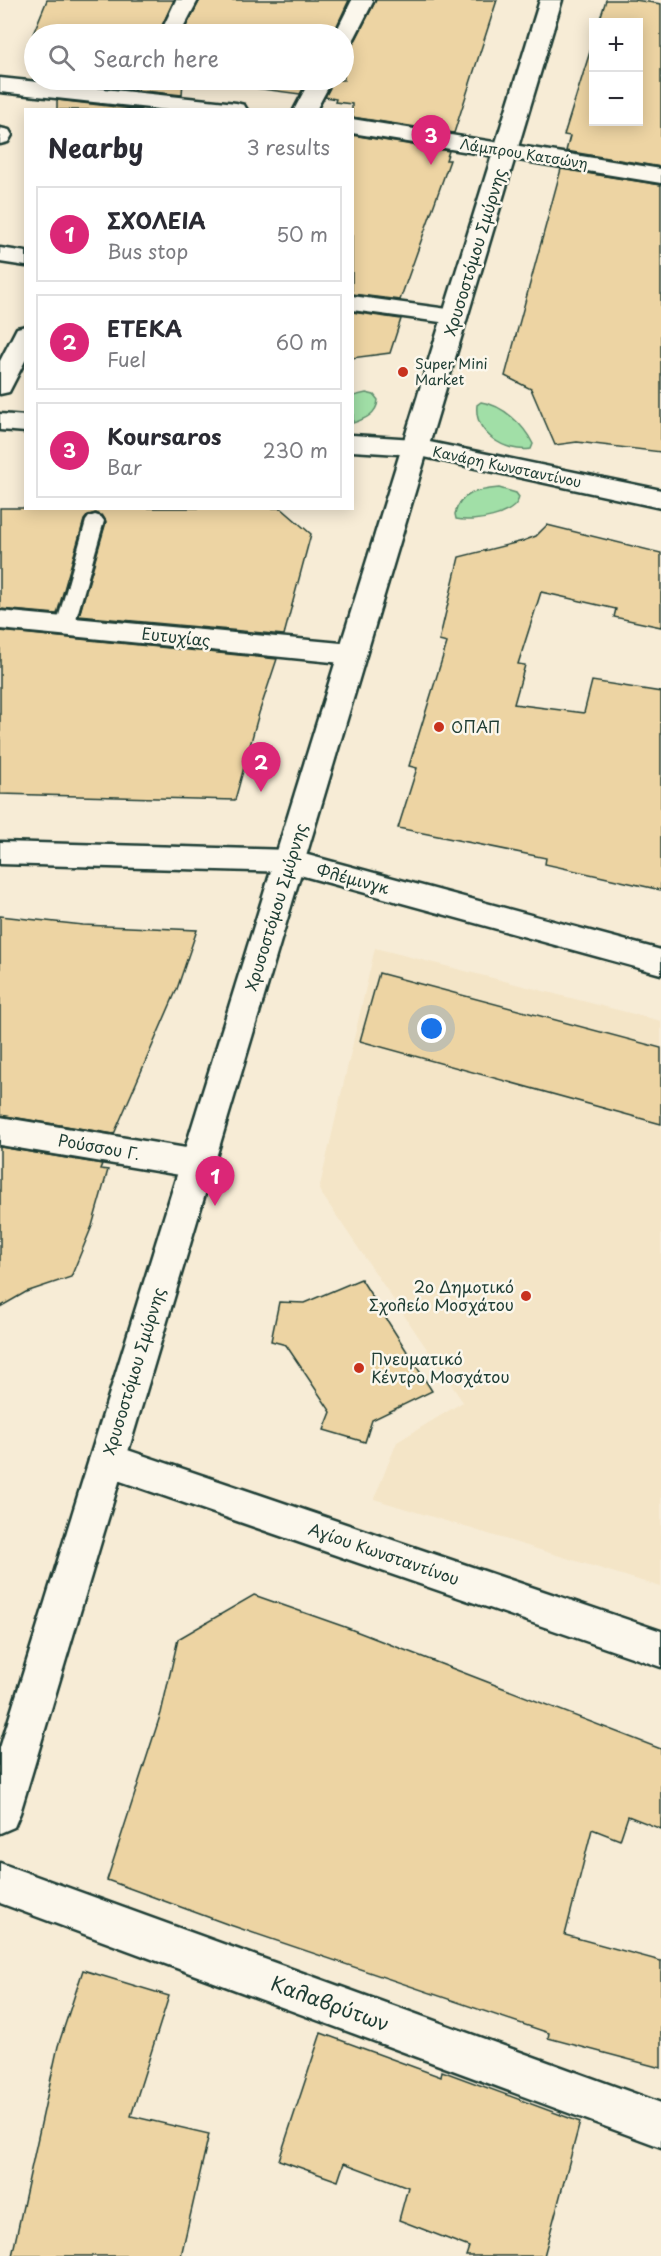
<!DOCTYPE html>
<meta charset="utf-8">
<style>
:root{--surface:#fff;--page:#f2f2f3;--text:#2b2b33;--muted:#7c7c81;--line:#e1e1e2;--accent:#db2777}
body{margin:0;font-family:"Playpen Sans",sans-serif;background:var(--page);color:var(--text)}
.controls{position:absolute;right:18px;top:18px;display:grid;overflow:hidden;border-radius:0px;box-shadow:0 3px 15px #0003}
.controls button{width:54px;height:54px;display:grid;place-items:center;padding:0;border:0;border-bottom:2px solid var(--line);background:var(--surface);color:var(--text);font:30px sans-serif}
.you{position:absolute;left:432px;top:1029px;width:21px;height:21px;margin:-15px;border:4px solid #fff;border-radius:50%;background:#1a73e8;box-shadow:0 0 0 9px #1a73e833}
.badge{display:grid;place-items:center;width:39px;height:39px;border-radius:50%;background:var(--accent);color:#fff;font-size:20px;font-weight:700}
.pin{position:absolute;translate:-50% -50px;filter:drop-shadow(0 2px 3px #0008)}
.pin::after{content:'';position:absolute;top:32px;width:21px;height:18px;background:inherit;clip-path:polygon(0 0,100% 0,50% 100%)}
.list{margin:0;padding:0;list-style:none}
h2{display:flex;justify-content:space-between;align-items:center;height:78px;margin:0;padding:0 24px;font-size:26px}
h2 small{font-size:20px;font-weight:400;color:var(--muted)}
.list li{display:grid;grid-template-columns:39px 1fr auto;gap:18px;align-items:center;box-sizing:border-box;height:96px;margin:0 12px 12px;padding:0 12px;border:2px solid var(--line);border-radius:0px}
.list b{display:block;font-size:22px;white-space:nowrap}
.list p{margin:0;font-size:20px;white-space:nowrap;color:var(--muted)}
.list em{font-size:20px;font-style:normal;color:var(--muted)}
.icon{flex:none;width:33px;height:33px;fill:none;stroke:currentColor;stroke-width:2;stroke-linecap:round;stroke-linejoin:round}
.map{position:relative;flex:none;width:661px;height:2256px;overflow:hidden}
.search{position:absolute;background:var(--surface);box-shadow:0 3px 15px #0003;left:24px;top:24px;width:330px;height:66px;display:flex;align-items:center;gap:15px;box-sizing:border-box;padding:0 21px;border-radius:33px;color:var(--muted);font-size:22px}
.panel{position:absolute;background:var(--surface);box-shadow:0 3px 15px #0003;left:24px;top:108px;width:330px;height:402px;border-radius:0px}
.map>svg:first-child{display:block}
.built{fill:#f4e5c7}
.green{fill:#a1dfa7;stroke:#608e6e;stroke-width:1.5}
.building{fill:#edd4a3;stroke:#1f3d34;stroke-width:1.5}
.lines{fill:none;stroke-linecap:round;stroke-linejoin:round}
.service-casing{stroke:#1f3d34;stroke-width:5}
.pedestrian-casing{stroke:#1f3d34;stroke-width:5}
.minor-casing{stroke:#1f3d34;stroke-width:5}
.secondary-casing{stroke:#1f3d34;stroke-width:5}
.service{fill:#fbf7ec;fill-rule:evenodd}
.pedestrian{fill:#fbf7ec;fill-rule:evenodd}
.minor{fill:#fbf7ec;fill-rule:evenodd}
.secondary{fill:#fbf7ec;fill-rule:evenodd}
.poi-dot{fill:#c8321e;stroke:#fbf7ec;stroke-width:2}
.labels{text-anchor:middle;stroke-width:5;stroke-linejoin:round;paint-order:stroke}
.far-street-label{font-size:14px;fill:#1f3d34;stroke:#fbf7ec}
.far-poi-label{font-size:14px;fill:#1f3d34;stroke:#fbf7ec;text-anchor:start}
.street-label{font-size:16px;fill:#1f3d34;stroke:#fbf7ec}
.poi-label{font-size:16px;fill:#1f3d34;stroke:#fbf7ec;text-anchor:start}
.near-street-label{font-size:20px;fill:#1f3d34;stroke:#fbf7ec}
</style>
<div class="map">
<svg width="661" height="2256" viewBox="0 0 661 2256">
<rect width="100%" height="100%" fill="#f7ecd6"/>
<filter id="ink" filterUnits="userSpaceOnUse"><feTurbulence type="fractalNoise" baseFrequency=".0167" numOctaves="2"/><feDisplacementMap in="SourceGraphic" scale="12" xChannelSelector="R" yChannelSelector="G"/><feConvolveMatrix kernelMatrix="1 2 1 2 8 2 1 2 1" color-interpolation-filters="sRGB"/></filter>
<g filter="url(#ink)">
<path class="built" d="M375,948L661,1021V1587L374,1499L397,1442L463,1402L319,1190Z"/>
<g class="green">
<path d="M366,393L374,395L378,400C377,414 365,419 353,423V396Z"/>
<path d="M481,402C503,405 524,425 533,444L531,449C505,453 474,433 477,405Z"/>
<path d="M499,488L516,493L519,497C516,516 472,523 456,519L455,514C460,492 479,490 499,488Z"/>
</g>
<g class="building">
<path d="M47,0H174L158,34H33Z"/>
<path d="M200,0H349L333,34H182Z"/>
<path d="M376,0H497L454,133L352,117V104L335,102L336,99L325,97L334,80H344V45L354,43Z"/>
<path d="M606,0H635L661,4V167L566,151L570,136L564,135L594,39V122H639V22H599Z"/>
<path d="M59,80H183L182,95L59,82Z"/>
<path d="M193,80H308L300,94Z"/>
<path d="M57,100L142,110H57Z"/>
<path d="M352,135L449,151L446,160H450L400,300L352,294Z"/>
<path d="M561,169L661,185V452L577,442L555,445L531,389L505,376Z"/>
<path d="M352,312L401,319L390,353L352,358Z"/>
<path d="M0,508H281L311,534L284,635L79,616L106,522L103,516L96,513L88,515L84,520L57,614L0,609Z"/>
<path d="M547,525L661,553V627L614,617L616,609L541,592L518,664L525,665L514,704L584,713L592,681L661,692V890L545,864L546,858L398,828L417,768L409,766L447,643L439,641L459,557L523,541L536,536Z"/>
<path d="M0,631L277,659L259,713L235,800L0,794Z"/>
<path d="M0,916L83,925L197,930L177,989L114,1134L0,1115Z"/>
<path d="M379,973L661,1048V1124L360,1041Z"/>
<path d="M0,1147L102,1164L100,1169L108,1170L92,1226L71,1277L26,1292L0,1307Z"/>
<path d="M361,1279L432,1391L372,1420L365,1442L324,1430L331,1412L286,1345L271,1341L279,1302L304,1303Z"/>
<path d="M254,1595L345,1627L661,1749V1829L628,1816L620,1840L592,1829L565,1935L661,1961V2068L548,2038L549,2033L227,1924L107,1880L161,1713L178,1639Z"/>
<path d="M83,1970L169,1996L131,2116L209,2134L181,2256H12L58,2046Z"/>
<path d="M321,2033L441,2077L442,2071L580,2122L544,2256H466L469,2247L399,2220L408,2187L344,2163L338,2181L279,2160Z"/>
</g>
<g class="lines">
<defs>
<path id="service" d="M95,515L101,517L104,521L74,626L72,631L65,632L58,631L56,626L86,521L89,517Z"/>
<g id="pedestrian">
<path d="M0,128L9,130L12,135L8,142L0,144Z"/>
<path d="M0,248L26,252V266L0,262Z"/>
<path d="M352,296L455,310L464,312L467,317L464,322L455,324L352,310Z"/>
</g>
<g id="minor">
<path d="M176,0H198L180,34H160Z"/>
<path d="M352,0H374L355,37L352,42L344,43V34H335Z"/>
<path d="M0,78L236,103L244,105L247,110H168L0,92Z"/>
<path d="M310,80H332L316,110H294Z"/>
<path d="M352,119L661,169V183L352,133Z"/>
<path d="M26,326V359L9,392L0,394V361L17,328Z"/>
<path d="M0,414L26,416V432L0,430Z"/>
<path d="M352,435L415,439L661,490V508L415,455L352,451Z"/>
<path d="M0,611L352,644L362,647L366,654L362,661L352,664L0,629Z"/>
<path d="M0,842L289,850L661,950V974L289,872L0,864Z"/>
<path d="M0,1117L198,1150L210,1154L215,1164L210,1174L198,1178L0,1145Z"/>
<path d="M107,1443L661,1631V1667L94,1472L89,1460L94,1448Z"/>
<path d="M0,1863L661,2103V2147L0,1903Z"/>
</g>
<path id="secondary" d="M540,0H562L20,1813L14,1827L0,1833V1748Z"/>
</defs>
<use href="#service" class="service-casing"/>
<use href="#pedestrian" class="pedestrian-casing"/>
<use href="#minor" class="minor-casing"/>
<use href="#secondary" class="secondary-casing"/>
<use href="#service" class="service"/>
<use href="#pedestrian" class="pedestrian"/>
<use href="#minor" class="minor"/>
<use href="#secondary" class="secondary"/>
</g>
</g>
<g class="poi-dot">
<circle cx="403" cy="372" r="6"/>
<circle cx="439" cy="727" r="6"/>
<circle cx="526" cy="1296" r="6"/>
<circle cx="359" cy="1368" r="6"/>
</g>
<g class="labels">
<g class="far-street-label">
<text transform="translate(524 154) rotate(9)" y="5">Λάμπρου Κατσώνη</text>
<text transform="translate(507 467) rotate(12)" y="5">Κανάρη Κωνσταντίνου</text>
</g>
<g class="far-poi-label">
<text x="415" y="369">Super Mini<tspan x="415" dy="16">Market</tspan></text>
</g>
<g class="street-label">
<text transform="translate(475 252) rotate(-73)" y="6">Χρυσοστόμου Σμύρνης</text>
<text transform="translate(176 637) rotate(6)" y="6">Ευτυχίας</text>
<text transform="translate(353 879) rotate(15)" y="6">Φλέμινγκ</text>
<text transform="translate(276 907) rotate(-73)" y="6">Χρυσοστόμου Σμύρνης</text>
<text transform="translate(99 1147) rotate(10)" y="6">Ρούσσου Γ.</text>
<text transform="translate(134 1371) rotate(-73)" y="6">Χρυσοστόμου Σμύρνης</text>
<text transform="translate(384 1554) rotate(19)" y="6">Αγίου Κωνσταντίνου</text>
</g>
<g class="poi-label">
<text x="451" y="733">ΟΠΑΠ</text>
<text x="514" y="1293" text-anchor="end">2ο Δημοτικό<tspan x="514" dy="18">Σχολείο Μοσχάτου</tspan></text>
<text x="371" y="1365">Πνευματικό<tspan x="371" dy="18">Κέντρο Μοσχάτου</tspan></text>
</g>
<g class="near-street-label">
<text transform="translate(330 2004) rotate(20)" y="7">Καλαβρύτων</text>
</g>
</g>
</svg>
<div class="controls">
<button>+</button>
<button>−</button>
</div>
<div class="you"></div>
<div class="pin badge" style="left:215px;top:1206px">1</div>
<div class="pin badge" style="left:261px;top:792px">2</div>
<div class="pin badge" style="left:431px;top:165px">3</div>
<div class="search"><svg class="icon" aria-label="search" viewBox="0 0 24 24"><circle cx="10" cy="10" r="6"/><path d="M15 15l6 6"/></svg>Search here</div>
<section class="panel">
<h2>Nearby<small>3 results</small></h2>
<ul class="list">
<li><span class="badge">1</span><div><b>ΣΧΟΛΕΙΑ</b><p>Bus stop</p></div><em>50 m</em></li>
<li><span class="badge">2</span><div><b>ΕΤΕΚΑ</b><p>Fuel</p></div><em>60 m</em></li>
<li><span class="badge">3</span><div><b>Koursaros</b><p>Bar</p></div><em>230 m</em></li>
</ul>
</section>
</div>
